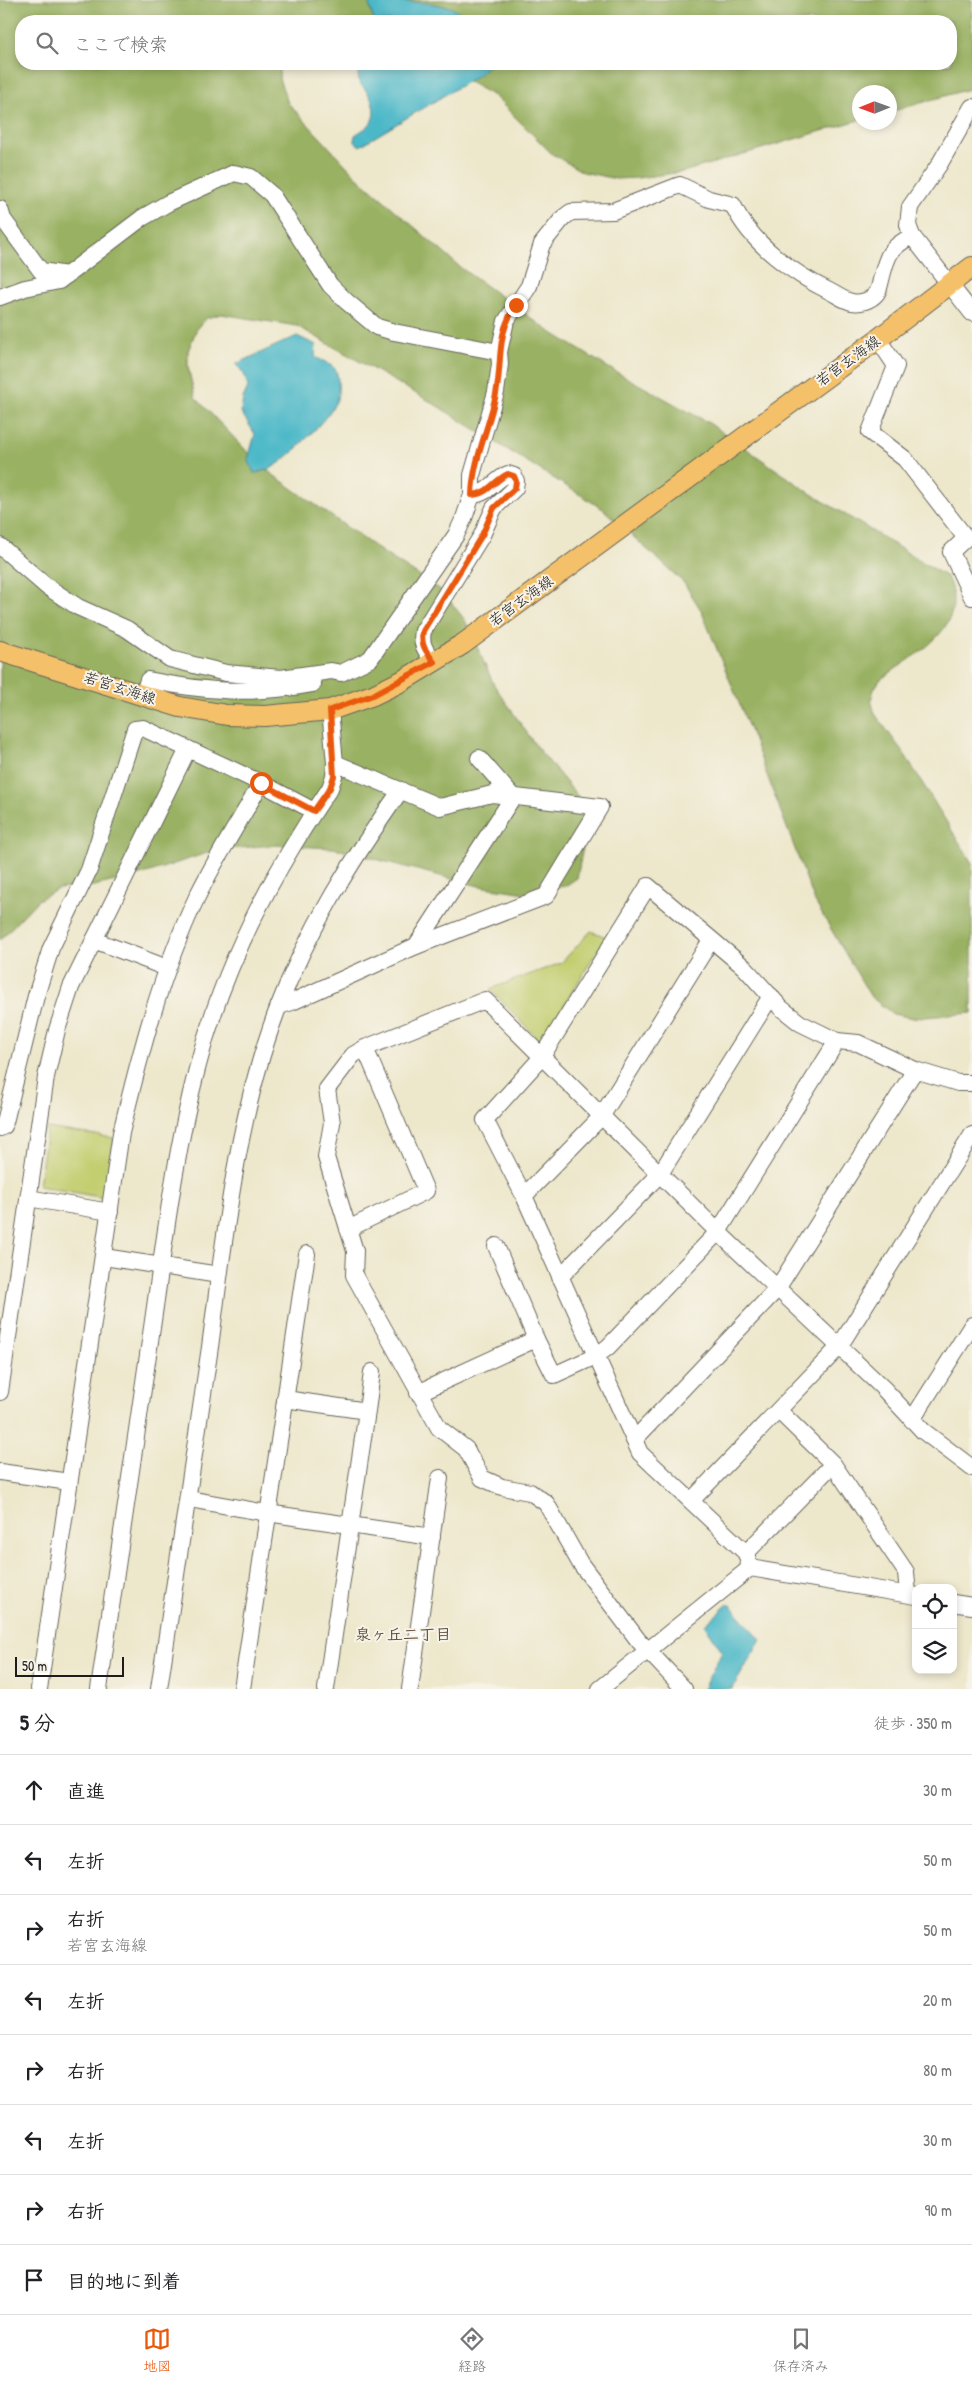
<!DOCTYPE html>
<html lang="ja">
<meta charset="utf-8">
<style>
:root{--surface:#fff;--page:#f2f2f2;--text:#202124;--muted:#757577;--line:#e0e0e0;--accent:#ea580c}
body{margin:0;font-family:"Patrick Hand","Klee One",sans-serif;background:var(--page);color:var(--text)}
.controls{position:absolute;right:15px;bottom:15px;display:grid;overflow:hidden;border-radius:10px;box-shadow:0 2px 8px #0003}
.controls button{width:45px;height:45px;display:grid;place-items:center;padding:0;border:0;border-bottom:1px solid var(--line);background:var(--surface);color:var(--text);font:25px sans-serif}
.compass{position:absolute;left:852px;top:85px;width:45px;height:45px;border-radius:50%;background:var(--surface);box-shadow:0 2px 8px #0003;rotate:269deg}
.scale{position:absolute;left:15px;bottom:12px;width:109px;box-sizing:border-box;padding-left:5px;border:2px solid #1c1c1c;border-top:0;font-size:14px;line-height:18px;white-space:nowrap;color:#1c1c1c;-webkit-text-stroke:4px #f7f3e8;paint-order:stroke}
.stop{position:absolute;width:15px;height:15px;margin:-11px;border:4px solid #ea580c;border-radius:50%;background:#fff}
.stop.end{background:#ea580c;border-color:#fff;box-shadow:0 1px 5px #0008}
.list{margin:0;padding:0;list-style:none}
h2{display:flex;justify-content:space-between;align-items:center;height:65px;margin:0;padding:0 20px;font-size:21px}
h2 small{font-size:16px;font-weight:400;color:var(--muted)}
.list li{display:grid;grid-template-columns:32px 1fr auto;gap:15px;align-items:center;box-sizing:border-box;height:70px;padding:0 20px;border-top:1px solid var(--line)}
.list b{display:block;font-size:19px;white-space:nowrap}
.list p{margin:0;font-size:16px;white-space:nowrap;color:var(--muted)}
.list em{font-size:16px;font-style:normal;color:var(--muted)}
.icon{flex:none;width:28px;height:28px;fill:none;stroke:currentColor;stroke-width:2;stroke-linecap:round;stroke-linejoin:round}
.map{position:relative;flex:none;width:972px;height:1689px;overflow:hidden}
.search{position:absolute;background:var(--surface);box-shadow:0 2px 8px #0003;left:15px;right:15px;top:15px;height:55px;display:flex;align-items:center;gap:12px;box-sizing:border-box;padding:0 18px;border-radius:20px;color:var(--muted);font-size:19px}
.sheet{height:625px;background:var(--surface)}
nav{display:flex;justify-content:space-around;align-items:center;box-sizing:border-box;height:70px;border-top:1px solid var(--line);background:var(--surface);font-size:14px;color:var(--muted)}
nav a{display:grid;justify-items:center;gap:2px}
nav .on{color:var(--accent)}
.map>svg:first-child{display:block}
.green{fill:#c2ce70;stroke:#6f7546}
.forest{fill:#99b162;stroke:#5a663f}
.water{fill:#4cb8c8;stroke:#346a72}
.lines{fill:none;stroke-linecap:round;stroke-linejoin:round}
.minor-casing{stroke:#656359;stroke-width:18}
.major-casing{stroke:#656359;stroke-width:22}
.minor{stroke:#fff;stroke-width:16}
.major{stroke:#f4c16a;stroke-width:20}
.route{stroke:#ea580c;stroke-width:6}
.labels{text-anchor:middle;stroke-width:4;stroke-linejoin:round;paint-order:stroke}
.street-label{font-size:15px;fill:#1c1c1c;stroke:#f7f3e8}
.neighbourhood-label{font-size:16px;font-weight:bold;fill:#5b4d3b;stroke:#f7f3e8}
</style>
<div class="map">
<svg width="972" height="1689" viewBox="0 0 972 1689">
<rect width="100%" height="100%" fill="#f7f3e8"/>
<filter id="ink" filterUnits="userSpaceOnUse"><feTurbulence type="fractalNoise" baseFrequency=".02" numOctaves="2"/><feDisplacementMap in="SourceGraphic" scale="10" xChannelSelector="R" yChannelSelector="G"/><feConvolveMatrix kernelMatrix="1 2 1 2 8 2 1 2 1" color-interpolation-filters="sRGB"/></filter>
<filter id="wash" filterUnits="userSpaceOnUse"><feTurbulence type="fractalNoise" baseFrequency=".0096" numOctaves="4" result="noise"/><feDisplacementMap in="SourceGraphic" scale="20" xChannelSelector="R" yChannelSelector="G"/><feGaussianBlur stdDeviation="1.12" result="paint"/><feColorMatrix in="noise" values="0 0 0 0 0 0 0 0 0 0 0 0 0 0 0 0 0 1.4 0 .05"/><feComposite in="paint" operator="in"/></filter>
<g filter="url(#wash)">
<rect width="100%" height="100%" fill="#ede7cb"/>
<g class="green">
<path d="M591,931L606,937L541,1042L490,989L561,963Z"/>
<path d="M47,1128L114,1138L105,1198L39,1186Z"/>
</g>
<path class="forest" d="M0,0H972V88L890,112V92H860L859,120L683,172L637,178L616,179L583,172L552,154L494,96L437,64H951V21H21V64H280L279,79L288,103L355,175L461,268L549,331L609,368L709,423L810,493L947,577C972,629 914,654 880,680L874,689L871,700L875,714L905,755L972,863V1013L913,1018L893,1014L871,997L815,902L750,730L701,610L684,583L603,509L431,402L297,326L221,314L207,318L197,328L188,351V367L195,397L262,467L385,554L441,590L465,620L494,685L536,746L585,805L587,827L577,878L565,886L526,893L479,886L333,848L274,845L216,850L144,874L94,886L58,889L38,900L0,940Z"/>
<g class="water">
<path d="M370,0L429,3L450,7L476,21H374L368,1Z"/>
<path d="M357,64H489L480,74L360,146L354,141L355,135C359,132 365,129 368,126C381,113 370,92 359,83Z"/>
<path d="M297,336L316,345L315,357C321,360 331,364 335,369C339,375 339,392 337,399C333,414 289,458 275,466C268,470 262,472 254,473L248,459L255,434L241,412L243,398L248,387L244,374L236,364Z"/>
<path d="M729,1603L761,1640L732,1689H703L722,1651L705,1625Z"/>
</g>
</g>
<g filter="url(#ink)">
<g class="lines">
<defs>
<g id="minor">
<path d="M972,107L939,165L910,207L908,225L912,236L972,313"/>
<path d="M0,209L3,219L41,271L67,275"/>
<path d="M0,297L25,288L59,281L142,218L168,203L234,173L251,177L272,195L330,285L346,301L377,327L394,332L499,352"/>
<path d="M878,339L896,366L870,432L905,459L966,538L951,552L972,597"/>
<path d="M0,546L46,586L78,607L127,629L170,659L226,673L281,678L331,671L341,673L370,659L456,535L464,518L472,495V475L496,392L500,364L499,352L506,321L529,286L542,244L563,218L571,212L613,211L680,185L709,199L733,205C751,244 794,274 831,292C837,295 845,301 852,302C860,304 871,300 876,294C879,291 880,284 881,280C887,255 889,248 912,236"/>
<path d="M434,662C426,651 420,645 423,631L482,535L494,508L515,488L516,481L514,476L508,474C494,480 489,494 472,495"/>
<path d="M143,696L148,680C206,692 254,695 313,684"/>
<path d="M479,758L513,797"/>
<path d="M94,940L167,968"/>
<path d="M416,946L513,797"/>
<path d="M279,1006L292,1002L416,946L546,896L600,807L492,794L440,807L335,763"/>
<path d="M0,1128L4,1126L36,996L51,948L89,870L135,729L143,728L261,783L314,811"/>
<path d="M524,1196L601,1117L711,940"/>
<path d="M28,1198L110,1212"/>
<path d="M348,1229L426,1191L365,1048"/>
<path d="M496,1246L536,1339L554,1375L596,1356L608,1347L718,1232L837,1041"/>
<path d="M104,1257L219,1275"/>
<path d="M560,1277L660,1174L771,996"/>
<path d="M0,1392L46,1077L57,1030L71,987L188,749"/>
<path d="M418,1393L536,1339"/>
<path d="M285,1399L367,1411L326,1689"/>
<path d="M367,1411L372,1372"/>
<path d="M912,1420L972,1325"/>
<path d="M634,1440L777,1289L915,1070"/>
<path d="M833,1464L906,1572L908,1594"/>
<path d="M0,1472L69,1482"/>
<path d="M189,1499L267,1513L432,1537"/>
<path d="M691,1501L839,1347L972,1135"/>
<path d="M746,1553L833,1464L779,1411"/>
<path d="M750,1568L746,1553L640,1453L524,1196L485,1120L541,1058L648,886L744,967L781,1008L800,1023L837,1041L858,1043L915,1070L958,1083H972"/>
<path d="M953,1603L972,1606"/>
<path d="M39,1689L121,1133C140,1054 161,973 196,899C215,859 240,821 261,783"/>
<path d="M99,1689C116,1575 132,1462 149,1348C163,1255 173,1160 197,1069C222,968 272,873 330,788L334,776L335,763L330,710"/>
<path d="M159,1689C177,1575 194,1461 210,1347C225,1233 237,1116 278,1008C308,929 353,858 401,790"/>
<path d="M242,1689L307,1254"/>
<path d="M410,1689L440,1478"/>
<path d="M600,1689L750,1568L916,1596"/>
<path d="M684,1689L638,1640L580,1563L546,1503L530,1492L502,1487L482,1478L466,1449L439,1428L354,1275L355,1251L326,1157L332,1123L327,1089L353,1055L365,1048L485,1000L718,1232L883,1388L923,1431L972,1468"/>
</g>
<path id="major" d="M0,651L180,707L227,715L265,716L330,710L373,695L402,681L463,644L878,339L972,267"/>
</defs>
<use href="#minor" class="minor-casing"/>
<use href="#major" class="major-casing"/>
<use href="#minor" class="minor"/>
<use href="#major" class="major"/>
</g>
</g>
<g class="lines" filter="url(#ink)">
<path class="route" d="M261,783L314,811L330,788L334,776L330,710L373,695L434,662C426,651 420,645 423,631L482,535L494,508L515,488L516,481L514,476L508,474C494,480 489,494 472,495C473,460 489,428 496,394C503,360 495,337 516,305"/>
</g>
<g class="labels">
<g class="street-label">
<text transform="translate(848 361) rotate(-36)" y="5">若宮玄海線</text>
<text transform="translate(521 601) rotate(-36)" y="5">若宮玄海線</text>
<text transform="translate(120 688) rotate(18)" y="5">若宮玄海線</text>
</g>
<g class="neighbourhood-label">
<text x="403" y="1640">泉ヶ丘二丁目</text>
</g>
</g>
</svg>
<div class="controls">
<button><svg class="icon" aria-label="locate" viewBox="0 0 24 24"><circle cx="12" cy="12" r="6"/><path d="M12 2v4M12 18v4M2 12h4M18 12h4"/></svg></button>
<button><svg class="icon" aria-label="layers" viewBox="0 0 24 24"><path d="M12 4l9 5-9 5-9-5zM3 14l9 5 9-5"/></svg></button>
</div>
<svg class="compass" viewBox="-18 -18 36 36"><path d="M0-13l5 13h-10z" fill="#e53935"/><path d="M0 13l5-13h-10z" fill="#757577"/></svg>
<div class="scale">50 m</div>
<div class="stop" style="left:261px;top:783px"></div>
<div class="stop end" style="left:516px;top:305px"></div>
<div class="search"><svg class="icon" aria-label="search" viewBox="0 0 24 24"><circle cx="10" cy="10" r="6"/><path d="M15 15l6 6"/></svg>ここで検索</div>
</div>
<section class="sheet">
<h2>5 分<small>徒歩 · 350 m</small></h2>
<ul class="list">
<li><svg class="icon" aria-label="ahead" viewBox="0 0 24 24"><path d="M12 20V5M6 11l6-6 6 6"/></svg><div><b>直進</b></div><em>30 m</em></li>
<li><svg class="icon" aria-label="left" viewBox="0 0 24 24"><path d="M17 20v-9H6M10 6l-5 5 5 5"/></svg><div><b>左折</b></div><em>50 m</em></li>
<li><svg class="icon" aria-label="right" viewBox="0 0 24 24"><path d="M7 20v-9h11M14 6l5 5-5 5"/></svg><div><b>右折</b><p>若宮玄海線</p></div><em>50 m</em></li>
<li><svg class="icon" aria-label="left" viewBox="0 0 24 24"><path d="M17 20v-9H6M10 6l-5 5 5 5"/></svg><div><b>左折</b></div><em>20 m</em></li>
<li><svg class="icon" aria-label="right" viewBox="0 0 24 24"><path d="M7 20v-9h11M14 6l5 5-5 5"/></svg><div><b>右折</b></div><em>80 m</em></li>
<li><svg class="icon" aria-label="left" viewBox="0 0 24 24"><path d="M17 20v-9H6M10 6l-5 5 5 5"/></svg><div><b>左折</b></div><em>30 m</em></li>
<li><svg class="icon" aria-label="right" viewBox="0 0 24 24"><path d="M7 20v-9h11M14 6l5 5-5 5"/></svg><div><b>右折</b></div><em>90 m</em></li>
<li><svg class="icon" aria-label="arrive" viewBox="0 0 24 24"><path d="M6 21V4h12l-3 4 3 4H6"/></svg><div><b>目的地に到着</b></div></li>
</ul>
</section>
<nav>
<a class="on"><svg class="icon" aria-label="map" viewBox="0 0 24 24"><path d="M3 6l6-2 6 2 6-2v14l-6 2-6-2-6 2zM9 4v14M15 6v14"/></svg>地図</a>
<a><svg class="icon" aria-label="directions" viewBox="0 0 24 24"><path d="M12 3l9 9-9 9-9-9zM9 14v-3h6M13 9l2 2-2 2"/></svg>経路</a>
<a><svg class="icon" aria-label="saved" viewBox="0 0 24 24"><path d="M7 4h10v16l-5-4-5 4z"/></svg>保存済み</a>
</nav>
